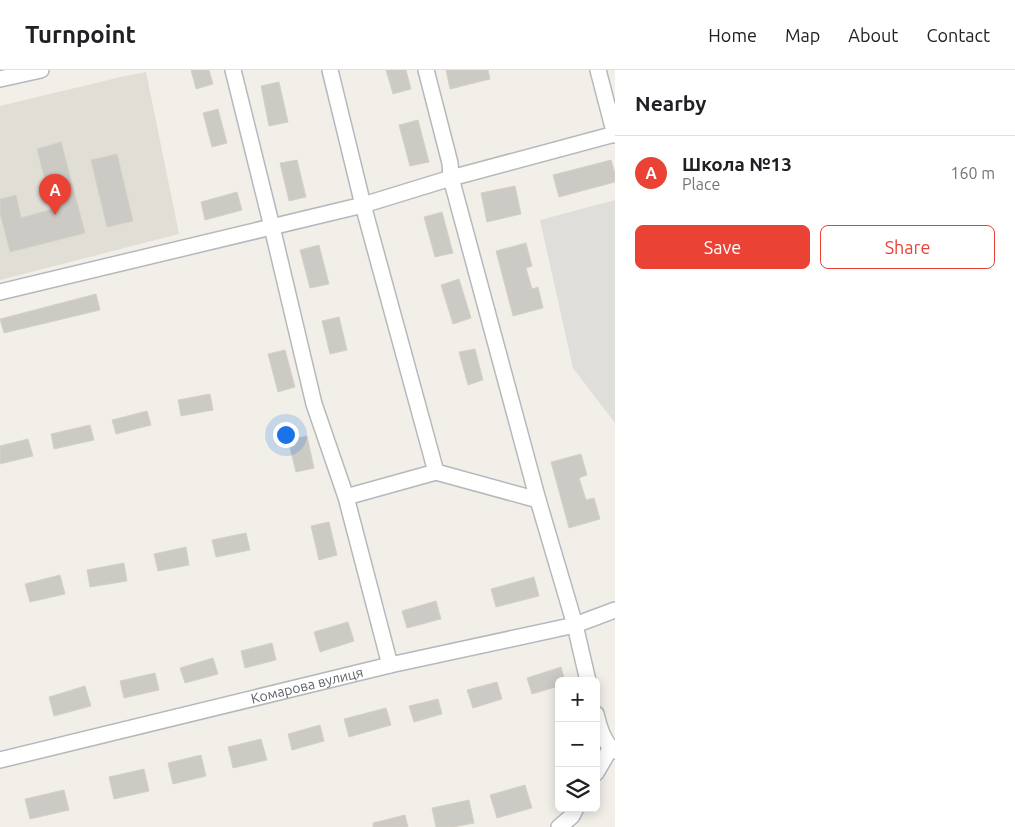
<!DOCTYPE html>
<meta charset="utf-8">
<style>
:root{--surface:#fff;--page:#f6f6f6;--text:#202124;--muted:#757577;--line:#e0e0e0;--accent:#ea4335}
body{margin:0;font-family:Ubuntu,sans-serif;background:var(--page);color:var(--text)}
.controls{position:absolute;right:15px;bottom:15px;display:grid;overflow:hidden;border-radius:8px;box-shadow:0 2px 12px #0003}
.controls button{width:45px;height:45px;display:grid;place-items:center;padding:0;border:0;border-bottom:1px solid var(--line);background:var(--surface);color:var(--text);font:25px sans-serif}
.you{position:absolute;left:285px;top:364px;width:18px;height:18px;margin:-12px;border:4px solid #fff;border-radius:50%;background:#1a73e8;box-shadow:0 0 0 8px #1a73e833}
.badge{display:grid;place-items:center;width:32px;height:32px;border-radius:50%;background:var(--accent);color:#fff;font-size:16px;font-weight:700}
.pin{position:absolute;translate:-50% -41px;filter:drop-shadow(0 1px 2px #0008)}
.pin::after{content:'';position:absolute;top:26px;width:18px;height:15px;background:inherit;clip-path:polygon(0 0,100% 0,50% 100%)}
.list{margin:0;padding:0;list-style:none}
h2{display:flex;justify-content:space-between;align-items:center;height:65px;margin:0;padding:0 20px;font-size:21px}
h2 small{font-size:16px;font-weight:400;color:var(--muted)}
.list li{display:grid;grid-template-columns:32px 1fr auto;gap:15px;align-items:center;box-sizing:border-box;height:75px;padding:0 20px;border-top:1px solid var(--line)}
.list b{display:block;font-size:19px;white-space:nowrap}
.list p{margin:0;font-size:16px;white-space:nowrap;color:var(--muted)}
.list em{font-size:16px;font-style:normal;color:var(--muted)}
.actions{display:flex;gap:10px;padding:15px 20px}
.actions a{flex:1;padding:11px 0;border:1px solid var(--accent);border-radius:8px;text-align:center;font-size:18px;color:var(--accent)}
.actions .main{background:var(--accent);color:#fff}
.icon{flex:none;width:28px;height:28px;fill:none;stroke:currentColor;stroke-width:2;stroke-linecap:round;stroke-linejoin:round}
.map{position:relative;flex:none;width:615px;height:757px;overflow:hidden}
header{display:flex;align-items:center;gap:30px;box-sizing:border-box;height:70px;padding:0 25px;background:var(--surface);border-bottom:1px solid var(--line)}
header strong{font-size:24px}
nav{display:flex;gap:28px;margin-inline-start:auto;font-size:18px}
main{display:flex}
aside{flex:1;background:var(--surface)}
.map>svg:first-child{display:block}
.industrial{fill:#e0deda}
.education{fill:#e1ded6}
.building{fill:#cccac5;stroke:#d6d1c6}
.lines{fill:none;stroke-linecap:round;stroke-linejoin:round}
.minor-casing{stroke:#b5b8bc;stroke-width:18}
.minor{stroke:#fff;stroke-width:15}
.labels{text-anchor:middle;stroke-width:4;stroke-linejoin:round;paint-order:stroke}
.street-label{font-size:14px;fill:#5f6368;stroke:#fff}
</style>
<header>
<strong>Turnpoint</strong>
<nav><a>Home</a><a>Map</a><a>About</a><a>Contact</a></nav>
</header>
<main>
<div class="map">
<svg width="615" height="757" viewBox="0 0 615 757">
<rect width="100%" height="100%" fill="#f1efe8"/>
<path class="industrial" d="M615,130V353L573,298L540,150Z"/>
<path class="education" d="M146,2L179,164L0,210V36L125,6Z"/>
<g class="building">
<path d="M191,0H209L213,14L196,19Z"/>
<path d="M386,0H406L411,19L393,24Z"/>
<path d="M446,0H488L490,9L450,19Z"/>
<path d="M279,12L288,52L269,56L261,16Z"/>
<path d="M218,39L227,73L212,77L203,43Z"/>
<path d="M418,50L429,92L410,96L399,55Z"/>
<path d="M61,72L85,163L10,182L0,143V129L16,125L21,148L60,137L55,116L47,118L37,79Z"/>
<path d="M117,84L133,151L107,157L91,90Z"/>
<path d="M297,90L306,127L289,131L280,93Z"/>
<path d="M611,90L615,103V112L559,127L553,105Z"/>
<path d="M515,116L521,144L487,152L481,123Z"/>
<path d="M237,122L242,140L205,150L201,132Z"/>
<path d="M442,142L453,183L435,187L424,147Z"/>
<path d="M526,173L532,196L526,198L532,219L538,217L543,238L513,246L496,181Z"/>
<path d="M319,175L329,214L310,218L300,180Z"/>
<path d="M459,209L471,248L453,254L441,215Z"/>
<path d="M96,224L100,240L4,263L0,249Z"/>
<path d="M339,247L347,280L330,284L322,251Z"/>
<path d="M475,279L483,310L468,315L459,282Z"/>
<path d="M285,280L295,317L278,322L268,284Z"/>
<path d="M210,324L213,340L181,346L178,330Z"/>
<path d="M147,341L151,355L116,364L112,350Z"/>
<path d="M90,355L94,370L54,379L51,364Z"/>
<path d="M307,366L314,398L296,402L288,370Z"/>
<path d="M28,369L33,386L0,394V376Z"/>
<path d="M581,384L587,405L579,408L586,430L594,428L600,449L569,458L551,392Z"/>
<path d="M329,452L337,485L319,490L311,456Z"/>
<path d="M246,463L250,480L216,487L212,470Z"/>
<path d="M186,477L189,495L158,501L154,484Z"/>
<path d="M124,493L127,511L90,517L87,500Z"/>
<path d="M60,505L65,524L30,532L25,514Z"/>
<path d="M534,507L539,526L496,537L491,519Z"/>
<path d="M436,531L441,549L407,558L402,541Z"/>
<path d="M348,552L354,571L320,582L314,562Z"/>
<path d="M272,573L276,590L245,598L241,581Z"/>
<path d="M213,588L218,604L185,613L180,598Z"/>
<path d="M561,597L565,611H559V616L532,624L527,608Z"/>
<path d="M155,603L159,620L124,628L120,611Z"/>
<path d="M497,612L502,629L473,638L467,620Z"/>
<path d="M85,616L91,636L54,646L49,627Z"/>
<path d="M438,629L442,644L414,652L409,636Z"/>
<path d="M386,638L391,655L349,667L344,649Z"/>
<path d="M320,655L324,671L292,680L288,664Z"/>
<path d="M261,669L267,690L233,698L228,677Z"/>
<path d="M201,685L206,706L173,714L168,693Z"/>
<path d="M144,699L149,721L114,729L109,707Z"/>
<path d="M525,715L532,738L497,748L490,725Z"/>
<path d="M64,720L69,740L30,749L25,729Z"/>
<path d="M469,730L474,753L453,757H436L432,738Z"/>
<path d="M405,745L408,757H373V753Z"/>
</g>
<g class="lines">
<defs>
<g id="minor">
<path d="M233,0L272,157L314,334L346,427L390,595"/>
<path d="M330,0L363,135L436,402L538,430L575,555L588,611"/>
<path d="M426,0L450,93L451,108L538,430"/>
<path d="M598,0L615,65"/>
<path d="M0,9L41,0"/>
<path d="M0,222L363,135L451,108L615,64"/>
<path d="M346,427L436,402"/>
<path d="M596,644C599,657 604,674 615,681"/>
<path id="s1" d="M0,690L390,595L575,555L615,540"/>
<path d="M596,703L610,679"/>
<path d="M559,757L572,746L576,738"/>
</g>
</defs>
<use href="#minor" class="minor-casing"/>
<use href="#minor" class="minor"/>
</g>
<g class="labels">
<g class="street-label">
<text dy="5" stroke="none"><textPath href="#s1" startOffset="316">Комарова вулиця</textPath></text>
</g>
</g>
</svg>
<div class="controls">
<button>+</button>
<button>−</button>
<button><svg class="icon" aria-label="layers" viewBox="0 0 24 24"><path d="M12 4l9 5-9 5-9-5zM3 14l9 5 9-5"/></svg></button>
</div>
<div class="you"></div>
<div class="pin badge" style="left:55px;top:145px">A</div>
</div>
<aside>
<h2>Nearby<small></small></h2>
<ul class="list">
<li><span class="badge">A</span><div><b>Школа №13</b><p>Place</p></div><em>160 m</em></li>
</ul>
<div class="actions"><a class="main">Save</a><a>Share</a></div>
</aside>
</main>
